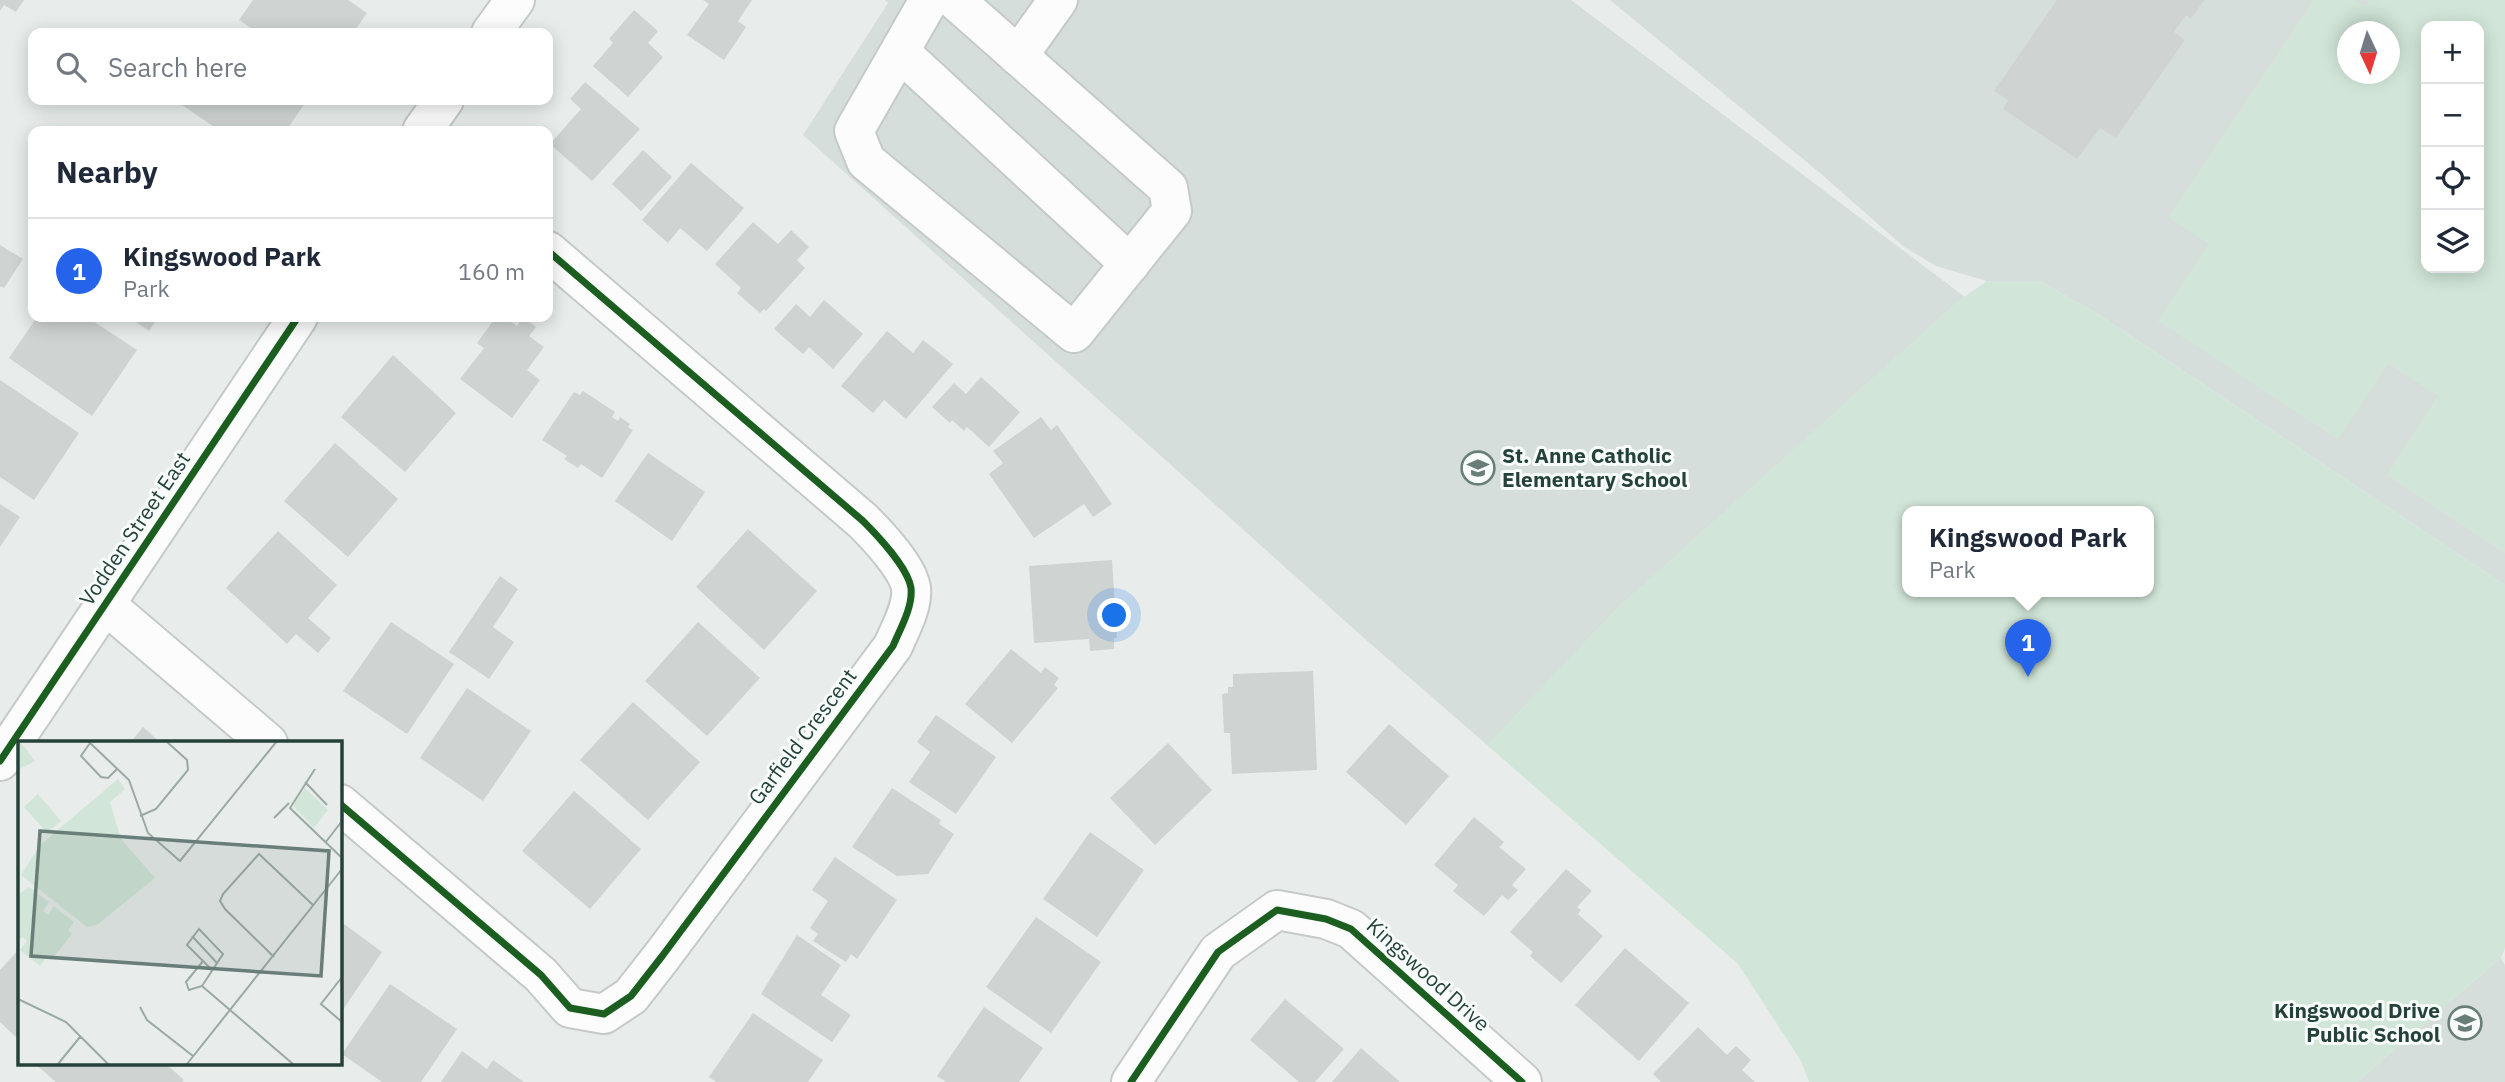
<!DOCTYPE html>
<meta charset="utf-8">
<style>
:root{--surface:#fff;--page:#f2f2f3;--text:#1f2937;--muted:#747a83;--line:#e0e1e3;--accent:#2563eb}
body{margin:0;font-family:"IBM Plex Sans",sans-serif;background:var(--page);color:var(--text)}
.controls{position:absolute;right:21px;top:21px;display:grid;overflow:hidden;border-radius:14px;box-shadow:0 4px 18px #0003}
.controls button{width:63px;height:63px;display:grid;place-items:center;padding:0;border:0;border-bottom:2px solid var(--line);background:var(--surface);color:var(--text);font:35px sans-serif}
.compass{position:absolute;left:2337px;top:21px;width:63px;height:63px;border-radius:50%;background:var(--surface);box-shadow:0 4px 18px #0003;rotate:176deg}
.you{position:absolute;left:1115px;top:616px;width:24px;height:24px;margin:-18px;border:5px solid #fff;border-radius:50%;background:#1a73e8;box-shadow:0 0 0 10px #1a73e833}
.badge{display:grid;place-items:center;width:46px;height:46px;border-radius:50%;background:var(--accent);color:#fff;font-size:23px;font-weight:700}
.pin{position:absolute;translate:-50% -58px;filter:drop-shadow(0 2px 4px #0008)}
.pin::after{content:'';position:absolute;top:37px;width:24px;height:21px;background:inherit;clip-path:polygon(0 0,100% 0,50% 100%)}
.popup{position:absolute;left:1902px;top:506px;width:252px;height:91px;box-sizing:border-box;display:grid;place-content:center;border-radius:14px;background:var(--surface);filter:drop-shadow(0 2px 5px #0005);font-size:23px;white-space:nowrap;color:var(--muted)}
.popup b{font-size:26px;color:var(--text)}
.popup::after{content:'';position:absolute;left:50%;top:100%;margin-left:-14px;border:14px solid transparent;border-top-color:var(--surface)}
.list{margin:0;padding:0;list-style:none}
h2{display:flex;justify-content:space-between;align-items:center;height:91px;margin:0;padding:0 28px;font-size:30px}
h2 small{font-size:23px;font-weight:400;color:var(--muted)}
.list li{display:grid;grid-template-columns:46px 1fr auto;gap:21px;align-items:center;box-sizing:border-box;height:105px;padding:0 28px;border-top:2px solid var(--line)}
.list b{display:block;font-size:26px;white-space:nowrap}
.list p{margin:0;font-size:23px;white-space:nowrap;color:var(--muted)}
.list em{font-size:23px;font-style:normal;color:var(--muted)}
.icon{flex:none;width:38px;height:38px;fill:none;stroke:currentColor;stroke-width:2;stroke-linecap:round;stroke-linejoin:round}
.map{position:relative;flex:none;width:2505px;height:1082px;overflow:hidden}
.search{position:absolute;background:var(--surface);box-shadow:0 4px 18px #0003;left:28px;top:28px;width:525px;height:77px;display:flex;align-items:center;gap:18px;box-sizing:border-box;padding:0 24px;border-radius:14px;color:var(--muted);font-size:26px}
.panel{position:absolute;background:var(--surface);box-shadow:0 4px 18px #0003;left:28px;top:126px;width:525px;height:196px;border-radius:14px}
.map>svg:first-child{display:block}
.built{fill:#d6dedb;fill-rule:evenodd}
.green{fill:#d1e6d8;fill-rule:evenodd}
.building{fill:#cfd4d2}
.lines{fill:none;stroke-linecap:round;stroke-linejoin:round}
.minor-casing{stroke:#c5cac8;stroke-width:42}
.minor{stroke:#fcfcfc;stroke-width:38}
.cycleway-casing{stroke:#f7fbf9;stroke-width:11}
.cycleway{stroke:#1b5e20;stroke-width:7}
.labels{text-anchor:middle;stroke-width:6;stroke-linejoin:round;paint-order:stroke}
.poi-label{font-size:21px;font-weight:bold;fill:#24423a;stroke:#f7fbf9;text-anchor:start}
.street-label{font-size:21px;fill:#24423a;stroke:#f7fbf9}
.inset-road{fill:none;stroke:#9aa9a4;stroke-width:2}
.view{fill:#697e78;fill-opacity:0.15;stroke:#697e78;stroke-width:3.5}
.inset-edge{fill:none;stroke:#24423a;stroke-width:3.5}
</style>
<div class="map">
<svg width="2505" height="1082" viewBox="0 0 2505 1082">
<rect width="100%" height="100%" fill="#e8edeb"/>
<g class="built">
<path d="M885,0H1571L1965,297L1487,745L1365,639L803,135L888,3Z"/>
<path d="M1610,0H2505V585L2098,314L2040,281H1987L1936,266L1904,247L1820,173ZM2426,26H2479V268H2426ZM2348,32H2390V74H2348Z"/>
<path d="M2501,958L2505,965V1082H2357Z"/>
</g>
<g class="green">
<path d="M2314,0H2355L2365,7L2370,0H2505V553L2387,475L2438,396L2388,363L2338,439L2158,321L2209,244L2169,217ZM2426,26H2479V268H2426ZM2348,32H2390V74H2348Z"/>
<path d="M1987,281H2040L2098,314L2505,585V948L2501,958L2357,1082H1809L1801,1061L1738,964L1487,745L1616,609L1956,303ZM1907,511H2149V591H1907Z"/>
</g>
<g class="building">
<path d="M0,0H24L16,12L4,5L0,11Z"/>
<path d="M253,0H348L367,13L353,33H258L239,20Z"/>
<path d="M703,0H752L738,21L746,27L724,60L687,35L709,4Z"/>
<path d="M2057,0H2204L2191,19L2186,15L2174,32L2185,40L2116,138L2100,128L2077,159L2003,109L2008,100L1994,91Z"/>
<path d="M634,10L658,31L648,43L663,57L628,97L593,66L613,43L609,39Z"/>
<path d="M585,82L640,129L592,181L550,144L581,109L570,99Z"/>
<path d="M186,100H307L286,131H220L182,105Z"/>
<path d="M643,150L672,177L641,211L612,184Z"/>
<path d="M691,163L744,208L707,251L680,228L668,243L642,220Z"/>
<path d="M753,222L778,244L791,230L809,247L797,260L805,268L766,311L764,309L760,313L737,293L741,288L715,264Z"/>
<path d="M0,245L23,259L4,288L0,286Z"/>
<path d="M824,300L863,334L833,369L809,347L803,354L774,329L796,304L810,317Z"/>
<path d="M37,317H87L137,350L92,416L9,358Z"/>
<path d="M129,317H158L149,331Z"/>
<path d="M496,317H504L517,326L523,317L536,327L529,336L544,347L527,370L540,380L512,418L460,379L484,348L477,343Z"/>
<path d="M887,331L913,353L923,340L953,364L906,419L884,400L873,413L841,386Z"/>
<path d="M393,355L456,413L405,472L341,417Z"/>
<path d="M981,377L1020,412L989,447L967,427L964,431L952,420L950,423L932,407L954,383L966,394Z"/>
<path d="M0,380L79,433L34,500L0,477Z"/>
<path d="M583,391L615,412L612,417L618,421L620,417L630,424L628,427L633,430L602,478L581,464L578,468L564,459L567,456L542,440L574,392L580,395Z"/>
<path d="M1041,417L1051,430L1057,425L1112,504L1093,517L1084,504L1034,538L989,474L1003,463L993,451Z"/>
<path d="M335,443L398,499L348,557L284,501Z"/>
<path d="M648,453L705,492L672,541L615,501Z"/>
<path d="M0,504L20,517L0,547Z"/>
<path d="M748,529L817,591L764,650L696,587Z"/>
<path d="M278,531L337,585L308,618L331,638L318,653L296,634L287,644L226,588Z"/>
<path d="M1112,560L1117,638H1114V649L1090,651L1089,639L1034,643L1029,566Z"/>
<path d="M500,576L518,589L493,627L514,642L489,679L449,652Z"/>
<path d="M391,622L454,664L407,734L343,691Z"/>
<path d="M698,622L760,678L707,736L645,681Z"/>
<path d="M1011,649L1041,673L1045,667L1059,678L1054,685L1058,688L1012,743L965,704Z"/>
<path d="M1313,671L1317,770L1232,774L1230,733H1224L1222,694L1228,693V687H1233V674Z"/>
<path d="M467,688L531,731L483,801L420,758Z"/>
<path d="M633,702L700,762L648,820L580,760Z"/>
<path d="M936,715L996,757L956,814L909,782L930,752L917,742Z"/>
<path d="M1389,724L1449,776L1406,825L1346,772Z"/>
<path d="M143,727L161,743H130Z"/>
<path d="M1168,743L1212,790L1155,845L1110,798Z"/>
<path d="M892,788L941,820L939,824L954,834L928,874L897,876L852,847Z"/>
<path d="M574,791L641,849L590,909L522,851Z"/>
<path d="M1474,817L1504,842L1499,847L1526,869L1512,885L1518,890L1508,900L1502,895L1484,916L1453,891L1458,885L1434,865Z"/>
<path d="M1090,832L1144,870L1097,937L1043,899Z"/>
<path d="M835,857L897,900L857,959L851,954L846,962L813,941L818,934L810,928L828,901L812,890Z"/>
<path d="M1566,869L1592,891L1577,907L1581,910L1578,914L1603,936L1561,983L1530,956L1533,952L1510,932Z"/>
<path d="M1036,917L1101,962L1051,1033L986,987Z"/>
<path d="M340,921L382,952L340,1014Z"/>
<path d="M797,935L841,965L821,995L851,1015L832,1042L761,994Z"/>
<path d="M1625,948L1689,1003L1639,1061L1575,1005Z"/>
<path d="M19,949V1036L17,1038L0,1022V970Z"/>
<path d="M390,984L457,1029L421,1082H382L342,1054Z"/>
<path d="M1285,999L1344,1049L1315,1082H1299L1250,1040Z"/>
<path d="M984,1007L1043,1048L1019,1082H946L937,1076Z"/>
<path d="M753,1013L823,1060L808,1082H716L709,1077Z"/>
<path d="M1698,1027L1727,1055L1736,1046L1751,1060L1742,1070L1755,1082H1661L1653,1074Z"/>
<path d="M1361,1048L1400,1082H1332Z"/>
<path d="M462,1051L487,1069L493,1060L524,1082H441Z"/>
<path d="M34,1063H165L184,1080L182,1082H56Z"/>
</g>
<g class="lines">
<defs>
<g id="minor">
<path d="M929,0L854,131L866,161L1074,333L1172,211L1168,188L955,0"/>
<path d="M491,33L515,0"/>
<path d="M900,52L1130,264"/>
<path d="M1018,56L1058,0"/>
<path d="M422,131L444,100"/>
<path d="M106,605L268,743"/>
<path d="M0,761L298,317"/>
<path d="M340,804L541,975L570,1008L604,1014L631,996L663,955L893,646C900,629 913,607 911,588C908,568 877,535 863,521L548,251"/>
<path d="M1131,1082L1218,952L1277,910L1326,919L1351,929L1522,1082"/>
</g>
</defs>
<use href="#minor" class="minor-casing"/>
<use href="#minor" class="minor"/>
<defs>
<g id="cycleway">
<path d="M0,761L298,317"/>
<path d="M340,804L541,975L570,1008L604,1014L631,996L663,955L893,646C900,629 913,607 911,588C908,568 877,535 863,521L548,251"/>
<path d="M1131,1082L1218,952L1277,910L1326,919L1351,929L1522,1082"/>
</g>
</defs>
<use href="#cycleway" class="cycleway-casing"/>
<use href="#cycleway" class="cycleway"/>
</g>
<defs>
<symbol id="school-ring" viewBox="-11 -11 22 22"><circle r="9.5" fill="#f7fbf9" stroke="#697e78" stroke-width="1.5"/><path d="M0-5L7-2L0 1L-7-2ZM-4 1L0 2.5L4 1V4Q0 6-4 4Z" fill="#697e78"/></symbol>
</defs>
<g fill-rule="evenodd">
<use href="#school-ring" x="1459" y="449" width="38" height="38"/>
<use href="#school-ring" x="2446" y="1004" width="38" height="38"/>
</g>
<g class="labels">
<g class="poi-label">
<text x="1502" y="463">St. Anne Catholic<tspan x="1502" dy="24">Elementary School</tspan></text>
<text x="2440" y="1018" text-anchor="end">Kingswood Drive<tspan x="2440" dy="24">Public School</tspan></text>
</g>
<g class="street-label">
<text transform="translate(135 529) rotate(-56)" y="7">Vodden Street East</text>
<text transform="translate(803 737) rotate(-53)" y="7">Garfield Crescent</text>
<text transform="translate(1428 975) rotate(42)" y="7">Kingswood Drive</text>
</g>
</g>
<g transform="translate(18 741)">
<rect width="324" height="324" fill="#e8edeb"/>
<path d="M2,0L17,20L0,29V0ZM100,38L107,48L92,61L103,98L137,137L79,184L69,186L3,134L22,104ZM287,47L310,69L296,87L275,65ZM20,53L43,80L29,92L6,66ZM11,146L31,161L25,170L30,174L36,165L56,181L50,189L54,193L34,218L29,215L22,225L2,209L9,200L4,196L0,201V154Z" fill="#d1e6d8"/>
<path class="inset-road" d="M70,0L111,39L130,92L162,120L259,0M72,2L63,15L83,36L90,37L100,27M297,28L272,67L324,117M287,41L309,64M122,75L138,68L170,29L169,19L148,0M256,77L271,62M307,102L324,80M174,195L199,222M256,216L207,168L202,160L205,153L241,113L295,164M185,220L168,241L171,249L184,245L205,213L181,188L169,204L194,229M324,236L303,263L324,281M184,245L275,323M0,258L48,281L90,323M122,266L129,279L175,315M40,323L62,296M169,323L324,128"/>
<path class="view" d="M22,90L311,110L303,235L13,215Z"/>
<rect width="324" height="324" class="inset-edge"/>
</g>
</svg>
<div class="controls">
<button>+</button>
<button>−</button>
<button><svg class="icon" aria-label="locate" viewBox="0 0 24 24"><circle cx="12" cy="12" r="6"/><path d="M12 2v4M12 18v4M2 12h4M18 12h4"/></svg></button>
<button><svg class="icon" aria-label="layers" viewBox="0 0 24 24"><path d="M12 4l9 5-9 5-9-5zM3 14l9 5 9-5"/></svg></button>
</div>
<svg class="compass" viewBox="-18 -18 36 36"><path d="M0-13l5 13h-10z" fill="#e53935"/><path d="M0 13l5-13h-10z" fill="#747a83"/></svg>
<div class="you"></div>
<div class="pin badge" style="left:2028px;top:677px">1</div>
<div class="popup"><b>Kingswood Park</b>Park</div>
<div class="search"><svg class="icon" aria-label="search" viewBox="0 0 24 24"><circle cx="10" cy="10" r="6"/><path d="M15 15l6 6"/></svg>Search here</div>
<section class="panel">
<h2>Nearby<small></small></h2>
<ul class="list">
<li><span class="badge">1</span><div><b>Kingswood Park</b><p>Park</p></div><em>160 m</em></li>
</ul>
</section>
</div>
